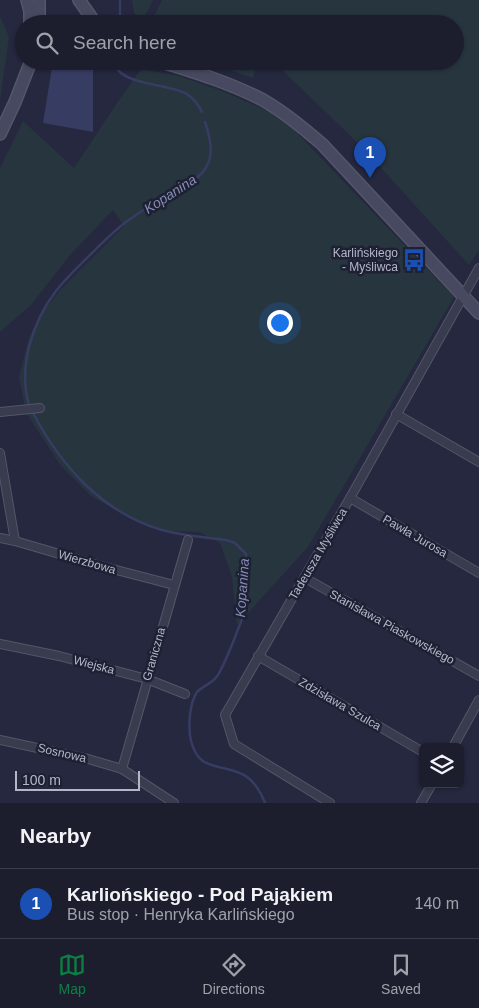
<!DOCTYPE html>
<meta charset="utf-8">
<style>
:root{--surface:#1c1e2e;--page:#252736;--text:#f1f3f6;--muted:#a0a2aa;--line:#3a3c4a;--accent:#0b8043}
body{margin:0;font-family:Helvetica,sans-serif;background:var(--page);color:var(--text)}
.controls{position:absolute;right:15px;bottom:15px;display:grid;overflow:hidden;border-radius:8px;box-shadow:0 1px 4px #0004}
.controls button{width:45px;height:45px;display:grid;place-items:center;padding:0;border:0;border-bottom:1px solid var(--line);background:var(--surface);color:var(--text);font:25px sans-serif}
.scale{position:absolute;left:15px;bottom:12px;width:125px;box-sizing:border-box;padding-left:5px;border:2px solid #b5b7c9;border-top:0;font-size:14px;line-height:18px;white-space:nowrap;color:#b5b7c9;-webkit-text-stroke:4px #1e2033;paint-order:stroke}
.you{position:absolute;left:279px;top:322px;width:18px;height:18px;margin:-12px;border:4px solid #fff;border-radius:50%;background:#1a73e8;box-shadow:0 0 0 8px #1a73e833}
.badge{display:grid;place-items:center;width:32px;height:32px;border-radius:50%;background:var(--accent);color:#fff;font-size:16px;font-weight:700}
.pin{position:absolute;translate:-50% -41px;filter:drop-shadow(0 1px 2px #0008)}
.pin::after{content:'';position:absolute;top:26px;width:18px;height:15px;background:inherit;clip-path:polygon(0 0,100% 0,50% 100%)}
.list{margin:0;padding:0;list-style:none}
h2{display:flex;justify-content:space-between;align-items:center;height:65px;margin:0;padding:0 20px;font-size:21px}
h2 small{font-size:16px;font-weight:400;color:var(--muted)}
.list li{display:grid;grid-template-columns:32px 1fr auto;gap:15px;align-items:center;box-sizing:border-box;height:70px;padding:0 20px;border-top:1px solid var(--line)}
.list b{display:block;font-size:19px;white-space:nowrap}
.list p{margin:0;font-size:16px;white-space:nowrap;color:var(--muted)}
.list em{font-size:16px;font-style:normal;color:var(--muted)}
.icon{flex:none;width:28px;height:28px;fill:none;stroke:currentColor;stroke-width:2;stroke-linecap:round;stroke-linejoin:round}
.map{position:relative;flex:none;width:479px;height:803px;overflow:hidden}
.search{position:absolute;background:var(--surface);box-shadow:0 1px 4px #0004;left:15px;right:15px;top:15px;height:55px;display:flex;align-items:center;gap:12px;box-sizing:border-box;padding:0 18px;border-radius:28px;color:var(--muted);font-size:19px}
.sheet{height:135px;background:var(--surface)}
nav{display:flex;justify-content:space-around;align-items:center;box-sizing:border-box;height:70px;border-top:1px solid var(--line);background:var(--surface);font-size:14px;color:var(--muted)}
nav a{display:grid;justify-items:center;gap:2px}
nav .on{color:var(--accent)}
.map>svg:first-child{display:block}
.green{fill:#27353f}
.water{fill:#373c63}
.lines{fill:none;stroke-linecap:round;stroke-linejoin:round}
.stream{stroke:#373c63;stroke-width:2.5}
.street-casing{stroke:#545669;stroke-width:10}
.secondary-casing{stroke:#545669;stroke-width:14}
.street{stroke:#393b4e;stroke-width:8}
.secondary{stroke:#474961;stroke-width:11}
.labels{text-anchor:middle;stroke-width:5;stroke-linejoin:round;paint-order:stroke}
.poi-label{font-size:12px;fill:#b5b7c9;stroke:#1e2033;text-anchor:end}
.street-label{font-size:12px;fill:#b5b7c9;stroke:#1e2033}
.water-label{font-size:14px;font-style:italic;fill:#858bb4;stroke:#1e2033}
</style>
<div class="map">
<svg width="479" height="803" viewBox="0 0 479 803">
<rect width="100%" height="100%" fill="#25283e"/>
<g class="green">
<path d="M132,0H153L142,22L134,13Z"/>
<path d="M162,0H479V250L469,265L363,148L283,71L285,61H455V24H292L293,19L269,16L267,24H150Z"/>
<path d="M0,16L9,37L0,101Z"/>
<path d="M203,61H258L253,78Z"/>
<path d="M141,69L179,76L222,91L282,117L454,297L308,547L237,625L232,577L220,543L199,532L159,531L124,515L91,496L61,466L26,413L19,377L29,337L43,312L60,290L124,226L113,210L71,254L31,305L0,332V168L23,121L74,168L117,103Z"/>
</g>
<path class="water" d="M53,61H93V132L43,123Z"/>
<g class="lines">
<g class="stream">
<path d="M120,0V21"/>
<path d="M114,61C117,86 169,83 187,94C194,99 198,104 202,112"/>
<path d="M29,405C18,368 32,322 56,291C67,277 80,265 92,253C103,242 114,231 126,222C141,211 158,201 174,191C184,185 198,180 205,169C215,155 210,137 205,122"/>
<path d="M33,413C61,466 103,513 162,530C183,536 205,537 226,540L235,543L246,554C246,575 248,599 242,619C236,635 226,661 218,675C213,683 203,686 197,692C189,704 188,728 191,741C199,772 220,763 242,774C253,779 261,792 265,803"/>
</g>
<defs>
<g id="street">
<path d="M0,412L40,408"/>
<path d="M396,414L479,462"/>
<path d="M0,453L15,541"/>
<path d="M350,498L479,573"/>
<path d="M0,538L15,541L97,565L174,585"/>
<path d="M305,578L479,676"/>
<path d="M0,644L59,656L147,679L185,694"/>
<path d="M258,656L423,752"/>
<path d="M0,740L88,759L122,769L174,803"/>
<path d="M453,747L479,700"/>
<path d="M122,769L188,540"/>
<path d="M330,803L234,744L225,715L350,498L479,268"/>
<path d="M421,803L432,784"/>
</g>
<g id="secondary">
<path d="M27,0L30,11V24"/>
<path d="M79,0L96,24"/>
<path d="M39,24V0"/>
<path d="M159,61C195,72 230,83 263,100C284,112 303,128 322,144L479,313"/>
<path d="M0,134L15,102L31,61"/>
</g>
</defs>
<use href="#street" class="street-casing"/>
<use href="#secondary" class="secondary-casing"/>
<use href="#street" class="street"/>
<use href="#secondary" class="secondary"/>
</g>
<defs>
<symbol id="bus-bare" viewBox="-9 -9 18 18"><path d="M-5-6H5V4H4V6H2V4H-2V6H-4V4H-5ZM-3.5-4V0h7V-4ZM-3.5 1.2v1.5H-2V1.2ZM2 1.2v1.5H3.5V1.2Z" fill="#1a4fb4" stroke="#1e2033" stroke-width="2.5" paint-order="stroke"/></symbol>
</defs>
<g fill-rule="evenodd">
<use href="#bus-bare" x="398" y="244" width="32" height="32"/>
</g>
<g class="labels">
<g class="poi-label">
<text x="398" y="257">Karlińskiego<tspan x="398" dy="14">- Myśliwca</tspan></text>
</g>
<g class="street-label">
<text transform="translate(415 536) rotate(30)" y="4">Pawła Jurosa</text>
<text transform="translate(318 554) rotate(-60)" y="4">Tadeusza Myśliwca</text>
<text transform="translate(87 562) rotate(16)" y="4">Wierzbowa</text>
<text transform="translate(392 627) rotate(29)" y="4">Stanisława Piaskowskiego</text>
<text transform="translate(154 654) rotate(-74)" y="4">Graniczna</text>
<text transform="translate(94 665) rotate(15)" y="4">Wiejska</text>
<text transform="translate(340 704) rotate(30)" y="4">Zdzisława Szulca</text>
<text transform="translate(62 753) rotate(13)" y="4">Sosnowa</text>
</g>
<g class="water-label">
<text transform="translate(170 194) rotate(-33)" y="5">Kopanina</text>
<text transform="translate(242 588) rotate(-86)" y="5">Kopanina</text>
</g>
</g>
</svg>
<div class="controls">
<button><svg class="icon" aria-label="layers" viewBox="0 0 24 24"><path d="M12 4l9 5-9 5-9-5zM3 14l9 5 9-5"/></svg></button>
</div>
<div class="scale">100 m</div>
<div class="you"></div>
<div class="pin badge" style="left:370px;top:178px;background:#1a4fb4">1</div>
<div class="search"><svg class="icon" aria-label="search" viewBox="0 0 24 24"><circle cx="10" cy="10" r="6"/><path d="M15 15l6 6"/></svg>Search here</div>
</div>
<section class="sheet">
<h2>Nearby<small></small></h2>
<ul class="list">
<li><span class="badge" style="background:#1a4fb4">1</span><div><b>Karliońskiego - Pod Pająkiem</b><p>Bus stop · Henryka Karlińskiego</p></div><em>140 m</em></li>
</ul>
</section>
<nav>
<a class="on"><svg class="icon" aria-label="map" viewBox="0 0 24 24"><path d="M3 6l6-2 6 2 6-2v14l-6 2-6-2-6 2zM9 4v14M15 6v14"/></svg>Map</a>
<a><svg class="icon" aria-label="directions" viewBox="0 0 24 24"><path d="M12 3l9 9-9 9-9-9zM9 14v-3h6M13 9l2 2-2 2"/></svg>Directions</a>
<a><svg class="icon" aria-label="saved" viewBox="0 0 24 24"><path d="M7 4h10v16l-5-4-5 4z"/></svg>Saved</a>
</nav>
